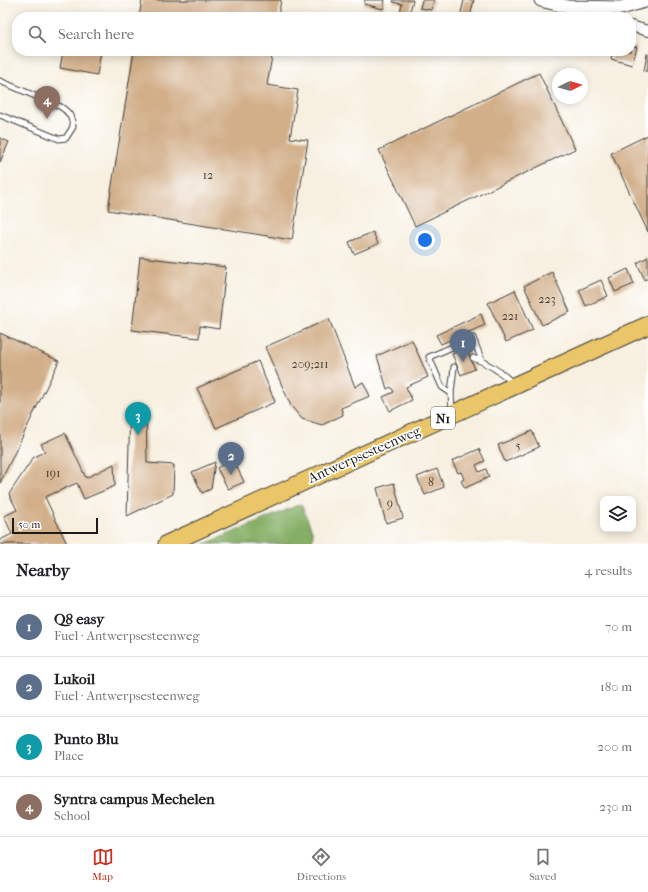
<!DOCTYPE html>
<meta charset="utf-8">
<style>
:root{--surface:#fff;--page:#f2f2f2;--text:#202124;--muted:#757577;--line:#e0e0e0;--accent:#c8321e}
body{margin:0;font-family:"IM FELL French Canon",serif;background:var(--page);color:var(--text)}
.controls{position:absolute;right:12px;bottom:12px;display:grid;overflow:hidden;border-radius:8px;box-shadow:0 2px 10px #0003}
.controls button{width:36px;height:36px;display:grid;place-items:center;padding:0;border:0;border-bottom:1px solid var(--line);background:var(--surface);color:var(--text);font:20px sans-serif}
.compass{position:absolute;left:552px;top:68px;width:36px;height:36px;border-radius:50%;background:var(--surface);box-shadow:0 2px 10px #0003;rotate:85deg}
.scale{position:absolute;left:12px;bottom:10px;width:86px;box-sizing:border-box;padding-left:4px;border:2px solid #1c1c1c;border-top:0;font-size:11px;line-height:14px;white-space:nowrap;color:#1c1c1c;-webkit-text-stroke:3px #fff;paint-order:stroke}
.you{position:absolute;left:425px;top:240px;width:14px;height:14px;margin:-10px;border:3px solid #fff;border-radius:50%;background:#1a73e8;box-shadow:0 0 0 6px #1a73e833}
.badge{display:grid;place-items:center;width:26px;height:26px;border-radius:50%;background:var(--accent);color:#fff;font-size:13px;font-weight:700}
.pin{position:absolute;translate:-50% -33px;filter:drop-shadow(0 1px 2px #0008)}
.pin::after{content:'';position:absolute;top:21px;width:14px;height:12px;background:inherit;clip-path:polygon(0 0,100% 0,50% 100%)}
.list{margin:0;padding:0;list-style:none}
h2{display:flex;justify-content:space-between;align-items:center;height:52px;margin:0;padding:0 16px;font-size:17px}
h2 small{font-size:13px;font-weight:400;color:var(--muted)}
.list li{display:grid;grid-template-columns:26px 1fr auto;gap:12px;align-items:center;box-sizing:border-box;height:60px;padding:0 16px;border-top:1px solid var(--line)}
.list b{display:block;font-size:15px;white-space:nowrap}
.list p{margin:0;font-size:13px;white-space:nowrap;color:var(--muted)}
.list em{font-size:13px;font-style:normal;color:var(--muted)}
.icon{flex:none;width:22px;height:22px;fill:none;stroke:currentColor;stroke-width:2;stroke-linecap:round;stroke-linejoin:round}
.map{position:relative;flex:none;width:648px;height:544px;overflow:hidden}
.search{position:absolute;background:var(--surface);box-shadow:0 2px 10px #0003;left:12px;right:12px;top:12px;height:44px;display:flex;align-items:center;gap:10px;box-sizing:border-box;padding:0 14px;border-radius:16px;color:var(--muted);font-size:15px}
.sheet{height:292px;background:var(--surface)}
nav{display:flex;justify-content:space-around;align-items:center;box-sizing:border-box;height:56px;border-top:1px solid var(--line);background:var(--surface);font-size:11px;color:var(--muted)}
nav a{display:grid;justify-items:center;gap:2px}
nav .on{color:var(--accent)}
.map>svg:first-child{display:block}
.forest{fill:#86af66;stroke:#516641}
.building{fill:#d2af89}
.lines{fill:none;stroke-linecap:round;stroke-linejoin:round}
.service-casing{stroke:#3d3c39;stroke-width:7}
.minor-casing{stroke:#3d3c39;stroke-width:12}
.tertiary-casing{stroke:#3d3c39;stroke-width:15}
.primary-casing{stroke:#3d3c39;stroke-width:19}
.service{stroke:#fff;stroke-width:5}
.minor{stroke:#fff;stroke-width:10}
.tertiary{stroke:#fff;stroke-width:13}
.primary{stroke:#ebc669;stroke-width:17}
.labels{text-anchor:middle;stroke-width:3.5;stroke-linejoin:round;paint-order:stroke}
.number-label{font-size:12px;fill:#4a4137}
.shield{fill:#fff;stroke:#606060;stroke-width:1}
.shield-label{font-size:13px;font-weight:bold;fill:#1c1c1c}
.street-label{font-size:14px;fill:#1c1c1c;stroke:#fff}
</style>
<div class="map">
<svg width="648" height="544" viewBox="0 0 648 544">
<rect width="100%" height="100%" fill="#fff"/>
<filter id="ink" filterUnits="userSpaceOnUse"><feTurbulence type="fractalNoise" baseFrequency=".025" numOctaves="2"/><feDisplacementMap in="SourceGraphic" scale="8" xChannelSelector="R" yChannelSelector="G"/><feConvolveMatrix kernelMatrix="1 2 1 2 8 2 1 2 1" color-interpolation-filters="sRGB"/></filter>
<filter id="wash" filterUnits="userSpaceOnUse"><feTurbulence type="fractalNoise" baseFrequency=".012" numOctaves="4" result="noise"/><feDisplacementMap in="SourceGraphic" scale="16" xChannelSelector="R" yChannelSelector="G"/><feGaussianBlur stdDeviation="0.9" result="paint"/><feColorMatrix in="noise" values="0 0 0 0 0 0 0 0 0 0 0 0 0 0 0 0 0 1.4 0 .05"/><feComposite in="paint" operator="in"/></filter>
<g filter="url(#wash)">
<rect width="100%" height="100%" fill="#f7efdf"/>
<path class="forest" d="M301,504L313,533L312,544H205Z"/>
<g id="blocks">
<g class="building">
<path d="M142,0H281L278,17H139Z"/>
<path d="M365,0H385L383,9L364,4Z"/>
<path d="M394,0H413L409,15L400,13L402,4L393,2Z"/>
<path d="M422,0H434L431,10L420,8Z"/>
<path d="M464,0H474L470,17H460Z"/>
<path d="M631,46L637,47L632,65L611,59L613,51H631Z"/>
<path d="M63,51H101L97,75L60,68Z"/>
<path d="M134,51H273L267,85L298,90L290,138L308,140L292,240L108,210Z"/>
<path d="M647,54H648V71H644Z"/>
<path d="M539,73L575,149L415,226L379,150Z"/>
<path d="M648,135V232L611,153Z"/>
<path d="M0,138L9,142L0,162Z"/>
<path d="M373,232L378,244L354,254L349,242Z"/>
<path d="M140,257L226,267L219,329L200,326L199,338L132,330Z"/>
<path d="M648,257V278L645,280L637,263Z"/>
<path d="M628,269L634,284L615,292L609,278Z"/>
<path d="M552,272L570,312L542,325L524,286Z"/>
<path d="M601,280L608,296L586,306L579,290Z"/>
<path d="M515,290L533,330L506,342L488,303Z"/>
<path d="M481,314L485,325L441,344L436,335Z"/>
<path d="M329,319L355,387L363,382L370,396L341,408L343,415L322,425L302,419L291,406L265,347Z"/>
<path d="M0,333L59,361L0,483Z"/>
<path d="M412,340L428,377L406,387L412,400L390,411L383,397L394,392L391,387L387,389L377,356Z"/>
<path d="M466,348L475,369L461,375L452,354Z"/>
<path d="M258,361L275,402L216,428L197,388Z"/>
<path d="M130,407L146,408L147,463L174,465L173,494L127,516Z"/>
<path d="M532,431L539,447L505,462L498,445Z"/>
<path d="M65,433L86,478L114,464L115,486L84,499L77,483L45,497L67,544H0V540L12,534L4,516L17,510L9,494L33,458L45,451L41,444Z"/>
<path d="M479,449L485,461L476,465L479,472L486,469L489,477L465,488L461,481L464,479L461,472L458,473L452,461Z"/>
<path d="M233,459L244,482L228,489L217,468Z"/>
<path d="M215,462L211,489L202,493L192,472Z"/>
<path d="M437,469L444,487L425,495L417,477Z"/>
<path d="M394,483L403,518L386,523L377,488Z"/>
</g>
</g>
</g>
<g filter="url(#ink)">
<use href="#blocks" fill-opacity="0" stroke="#3d3c39" stroke-width="1"/>
<g class="lines">
<defs>
<g id="service">
<path d="M0,81L61,107C69,112 72,117 73,127L66,138L59,139L0,115"/>
<path d="M473,358C489,363 501,372 513,383"/>
<path d="M451,393L442,387L429,357L473,338L482,361"/>
<path d="M452,411L451,393L454,367"/>
</g>
<path id="minor" d="M631,26L648,31"/>
<path id="tertiary" d="M541,0L568,7L621,8L648,0"/>
<path id="primary" d="M167,544L648,325"/>
</defs>
<use href="#service" class="service-casing"/>
<use href="#minor" class="minor-casing"/>
<use href="#tertiary" class="tertiary-casing"/>
<use href="#primary" class="primary-casing"/>
<use href="#service" class="service"/>
<use href="#minor" class="minor"/>
<use href="#tertiary" class="tertiary"/>
<use href="#primary" class="primary"/>
</g>
</g>
<g class="labels">
<g class="number-label">
<text x="208" y="179">12</text>
<text x="547" y="303">223</text>
<text x="510" y="320">221</text>
<text x="310" y="368">209;211</text>
<text x="518" y="450">5</text>
<text x="53" y="477">191</text>
<text x="431" y="486">8</text>
<text x="390" y="507">9</text>
</g>
<rect class="shield" x="431" y="407" width="24" height="22" rx="3"/>
<g class="shield-label">
<text x="443" y="423">N1</text>
</g>
<g class="street-label">
<text transform="translate(364 454) rotate(-24)" y="5">Antwerpsesteenweg</text>
</g>
</g>
</svg>
<div class="controls">
<button><svg class="icon" aria-label="layers" viewBox="0 0 24 24"><path d="M12 4l9 5-9 5-9-5zM3 14l9 5 9-5"/></svg></button>
</div>
<svg class="compass" viewBox="-18 -18 36 36"><path d="M0-13l5 13h-10z" fill="#e53935"/><path d="M0 13l5-13h-10z" fill="#757577"/></svg>
<div class="scale">50 m</div>
<div class="you"></div>
<div class="pin badge" style="left:463px;top:362px;background:#5c6f8a">1</div>
<div class="pin badge" style="left:231px;top:475px;background:#5c6f8a">2</div>
<div class="pin badge" style="left:138px;top:435px;background:#0f9aa8">3</div>
<div class="pin badge" style="left:47px;top:119px;background:#8d6e63">4</div>
<div class="search"><svg class="icon" aria-label="search" viewBox="0 0 24 24"><circle cx="10" cy="10" r="6"/><path d="M15 15l6 6"/></svg>Search here</div>
</div>
<section class="sheet">
<h2>Nearby<small>4 results</small></h2>
<ul class="list">
<li><span class="badge" style="background:#5c6f8a">1</span><div><b>Q8 easy</b><p>Fuel · Antwerpsesteenweg</p></div><em>70 m</em></li>
<li><span class="badge" style="background:#5c6f8a">2</span><div><b>Lukoil</b><p>Fuel · Antwerpsesteenweg</p></div><em>180 m</em></li>
<li><span class="badge" style="background:#0f9aa8">3</span><div><b>Punto Blu</b><p>Place</p></div><em>200 m</em></li>
<li><span class="badge" style="background:#8d6e63">4</span><div><b>Syntra campus Mechelen</b><p>School</p></div><em>230 m</em></li>
</ul>
</section>
<nav>
<a class="on"><svg class="icon" aria-label="map" viewBox="0 0 24 24"><path d="M3 6l6-2 6 2 6-2v14l-6 2-6-2-6 2zM9 4v14M15 6v14"/></svg>Map</a>
<a><svg class="icon" aria-label="directions" viewBox="0 0 24 24"><path d="M12 3l9 9-9 9-9-9zM9 14v-3h6M13 9l2 2-2 2"/></svg>Directions</a>
<a><svg class="icon" aria-label="saved" viewBox="0 0 24 24"><path d="M7 4h10v16l-5-4-5 4z"/></svg>Saved</a>
</nav>
